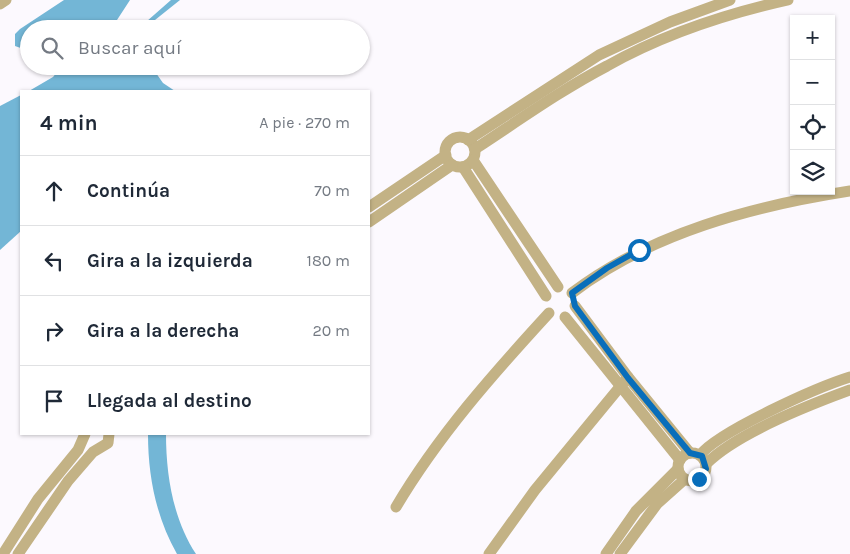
<!DOCTYPE html>
<html lang="es">
<meta charset="utf-8">
<style>
:root{--surface:#fff;--page:#f6f6f7;--text:#1f2937;--muted:#747a83;--line:#e0e1e3}
body{margin:0;font-family:Karla,sans-serif;background:var(--page);color:var(--text)}
.controls{position:absolute;right:15px;top:15px;display:grid;overflow:hidden;border-radius:0px;box-shadow:0 1px 4px #0004}
.controls button{width:45px;height:45px;display:grid;place-items:center;padding:0;border:0;border-bottom:1px solid var(--line);background:var(--surface);color:var(--text);font:25px sans-serif}
.stop{position:absolute;width:15px;height:15px;margin:-11px;border:4px solid #086eba;border-radius:50%;background:#fff}
.stop.end{background:#086eba;border-color:#fff;box-shadow:0 1px 5px #0008}
.list{margin:0;padding:0;list-style:none}
h2{display:flex;justify-content:space-between;align-items:center;height:65px;margin:0;padding:0 20px;font-size:21px}
h2 small{font-size:16px;font-weight:400;color:var(--muted)}
.list li{display:grid;grid-template-columns:32px 1fr auto;gap:15px;align-items:center;box-sizing:border-box;height:70px;padding:0 20px;border-top:1px solid var(--line)}
.list b{display:block;font-size:19px;white-space:nowrap}
.list em{font-size:16px;font-style:normal;color:var(--muted)}
.icon{flex:none;width:28px;height:28px;fill:none;stroke:currentColor;stroke-width:2;stroke-linecap:round;stroke-linejoin:round}
.map{position:relative;flex:none;width:850px;height:554px;overflow:hidden}
.search{position:absolute;background:var(--surface);box-shadow:0 1px 4px #0004;left:20px;top:20px;width:350px;height:55px;display:flex;align-items:center;gap:12px;box-sizing:border-box;padding:0 18px;border-radius:28px;color:var(--muted);font-size:19px}
.panel{position:absolute;background:var(--surface);box-shadow:0 1px 4px #0004;left:20px;top:90px;width:350px;height:345px;border-radius:0px}
.map>svg:first-child{display:block}
.water{fill:#73b6d6}
.lines{fill:none;stroke-linecap:round;stroke-linejoin:round}
.minor{stroke:#c3b285;stroke-width:11}
.route{stroke:#086eba;stroke-width:6}
</style>
<div class="map">
<svg width="850" height="554" viewBox="0 0 850 554">
<rect width="100%" height="100%" fill="#fcf9fe"/>
<g class="water">
<path d="M64,0H130L117,20L105,29H29V51L15,46V34L20,29Z"/>
<path d="M171,0H180L155,20L148,29H138Z"/>
<path d="M62,66H151L163,83L175,91H29L53,77Z"/>
<path d="M21,95V231L0,250V106Z"/>
<path d="M148,434H166C166,475 173,519 196,554H177C156,517 148,476 148,434Z"/>
</g>
<g class="lines">
<g class="minor">
<path d="M0,4L6,0"/>
<circle cx="460" cy="152" r="15"/>
<path d="M468,140L599,55L670,22L730,0"/>
<path d="M475,149C518,121 561,90 607,66C664,34 725,14 788,0"/>
<path d="M473,160L558,287"/>
<path d="M463,167L546,296"/>
<path d="M369,207L446,155"/>
<path d="M369,222L452,165"/>
<path d="M572,293C651,233 753,206 850,191"/>
<path d="M575,306L628,377L690,453"/>
<path d="M565,317L680,460"/>
<circle cx="692" cy="467" r="14"/>
<path d="M700,455C719,431 818,387 850,377"/>
<path d="M706,464C736,434 809,405 850,390"/>
<path d="M396,507C438,436 493,374 549,313"/>
<path d="M3,554L38,499L78,450L85,434"/>
<path d="M18,554L68,481L93,452L108,443L109,434"/>
<path d="M489,554L535,490L628,377"/>
<path d="M606,554L636,511L678,469"/>
<path d="M620,554L657,504L685,479"/>
</g>
</g>
<g class="lines">
<path class="route" d="M639,250L607,268L572,293L575,306L628,378L690,453L702,456L706,469L699,479"/>
</g>
</svg>
<div class="controls">
<button>+</button>
<button>−</button>
<button><svg class="icon" aria-label="locate" viewBox="0 0 24 24"><circle cx="12" cy="12" r="6"/><path d="M12 2v4M12 18v4M2 12h4M18 12h4"/></svg></button>
<button><svg class="icon" aria-label="layers" viewBox="0 0 24 24"><path d="M12 4l9 5-9 5-9-5zM3 14l9 5 9-5"/></svg></button>
</div>
<div class="stop" style="left:639px;top:250px"></div>
<div class="stop end" style="left:699px;top:479px"></div>
<div class="search"><svg class="icon" aria-label="search" viewBox="0 0 24 24"><circle cx="10" cy="10" r="6"/><path d="M15 15l6 6"/></svg>Buscar aquí</div>
<section class="panel">
<h2>4 min<small>A pie · 270 m</small></h2>
<ul class="list">
<li><svg class="icon" aria-label="ahead" viewBox="0 0 24 24"><path d="M12 20V5M6 11l6-6 6 6"/></svg><div><b>Continúa</b></div><em>70 m</em></li>
<li><svg class="icon" aria-label="left" viewBox="0 0 24 24"><path d="M17 20v-9H6M10 6l-5 5 5 5"/></svg><div><b>Gira a la izquierda</b></div><em>180 m</em></li>
<li><svg class="icon" aria-label="right" viewBox="0 0 24 24"><path d="M7 20v-9h11M14 6l5 5-5 5"/></svg><div><b>Gira a la derecha</b></div><em>20 m</em></li>
<li><svg class="icon" aria-label="arrive" viewBox="0 0 24 24"><path d="M6 21V4h12l-3 4 3 4H6"/></svg><div><b>Llegada al destino</b></div></li>
</ul>
</section>
</div>
